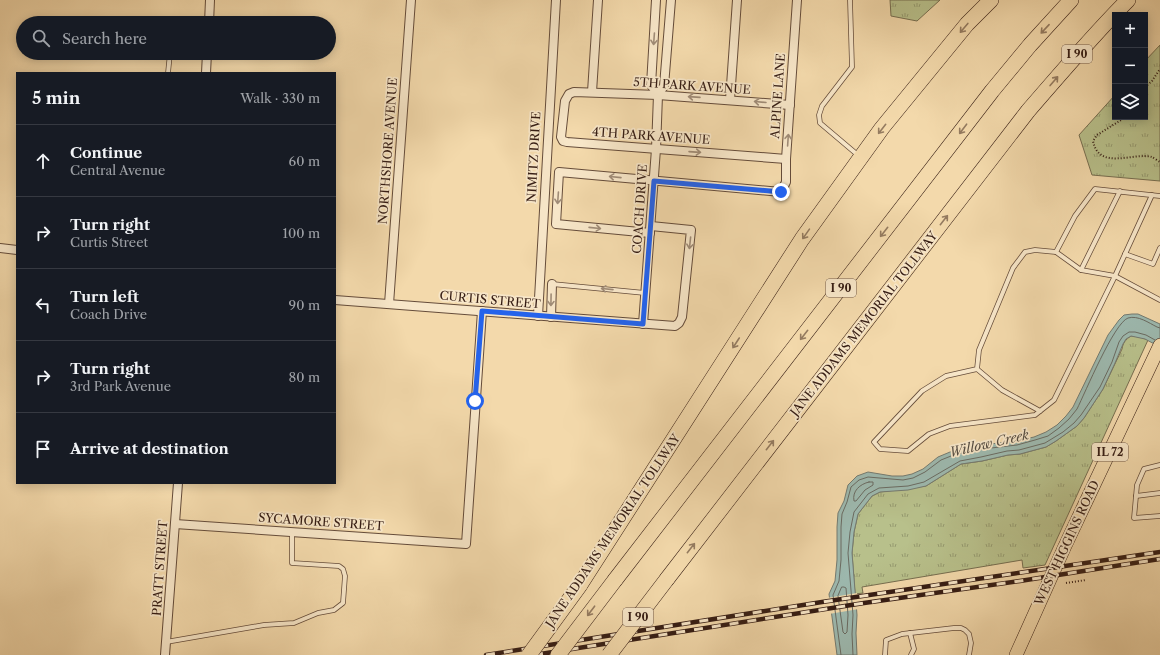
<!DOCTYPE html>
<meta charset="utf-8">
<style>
:root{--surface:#171b24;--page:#242831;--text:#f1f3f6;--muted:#9ea1a6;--line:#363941}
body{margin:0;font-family:"Libre Caslon Text",serif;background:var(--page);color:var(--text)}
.controls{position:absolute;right:12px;top:12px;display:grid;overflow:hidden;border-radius:0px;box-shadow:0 2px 10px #0003}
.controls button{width:36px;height:36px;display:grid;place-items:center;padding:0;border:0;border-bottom:1px solid var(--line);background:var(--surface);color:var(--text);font:20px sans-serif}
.stop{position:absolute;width:12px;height:12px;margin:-9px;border:3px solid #2563eb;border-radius:50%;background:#fff}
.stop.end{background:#2563eb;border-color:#fff;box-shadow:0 1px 4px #0008}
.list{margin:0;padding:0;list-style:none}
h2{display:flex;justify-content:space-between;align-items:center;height:52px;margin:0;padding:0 16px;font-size:17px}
h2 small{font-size:13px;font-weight:400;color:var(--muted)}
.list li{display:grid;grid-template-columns:26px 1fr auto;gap:12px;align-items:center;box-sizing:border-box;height:72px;padding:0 16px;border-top:1px solid var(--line)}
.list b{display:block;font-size:15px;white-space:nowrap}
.list p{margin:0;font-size:13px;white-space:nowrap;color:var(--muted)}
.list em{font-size:13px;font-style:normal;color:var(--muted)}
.icon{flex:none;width:22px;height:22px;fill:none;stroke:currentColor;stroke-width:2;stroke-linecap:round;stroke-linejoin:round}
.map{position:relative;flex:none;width:1160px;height:655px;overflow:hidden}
.search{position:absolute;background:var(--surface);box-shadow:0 2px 10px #0003;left:16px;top:16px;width:320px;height:44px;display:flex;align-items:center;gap:10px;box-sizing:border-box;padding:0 14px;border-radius:22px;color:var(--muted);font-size:15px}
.panel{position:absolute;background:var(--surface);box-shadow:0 2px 10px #0003;left:16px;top:72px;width:320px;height:412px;border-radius:0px}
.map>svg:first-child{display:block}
.grass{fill:url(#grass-tufts);stroke:#776e50}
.water{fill:#9db9af;stroke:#747b71}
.pier{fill:#f3d9ab}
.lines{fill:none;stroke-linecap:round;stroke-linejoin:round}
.shore{stroke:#6a6b62;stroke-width:1}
.lane-casing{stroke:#654c3a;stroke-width:5.5}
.street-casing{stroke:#654c3a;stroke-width:10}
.primary-casing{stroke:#361d14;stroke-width:14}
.highway-casing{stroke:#361d14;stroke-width:16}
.path{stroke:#361d14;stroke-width:2;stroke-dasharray:1 2;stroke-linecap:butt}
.lane{stroke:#f7e6c8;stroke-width:4}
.street{stroke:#f7e6c8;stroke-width:8}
.primary{stroke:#f3d9ab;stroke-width:13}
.highway{stroke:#f3d9ab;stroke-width:15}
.rail-casing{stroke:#361d14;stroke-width:4.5}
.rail{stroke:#f7e6c8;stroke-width:3;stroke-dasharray:9;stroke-linecap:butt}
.highway-bridge-casing{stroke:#361d14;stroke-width:16;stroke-linecap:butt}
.highway-bridge{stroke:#f3d9ab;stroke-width:15}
.oneway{stroke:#947b60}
.oneway2{stroke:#a08c77}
.route{stroke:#2563eb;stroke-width:5}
.labels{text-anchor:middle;stroke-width:3.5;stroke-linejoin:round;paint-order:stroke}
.shield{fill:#f7e6c8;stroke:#70594a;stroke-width:1}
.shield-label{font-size:11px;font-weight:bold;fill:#361d14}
.street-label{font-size:12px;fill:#361d14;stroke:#f7e6c8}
.water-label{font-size:13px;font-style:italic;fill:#554c42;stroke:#f7e6c8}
</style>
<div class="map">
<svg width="1160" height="655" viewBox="0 0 1160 655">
<defs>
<pattern id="grass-tufts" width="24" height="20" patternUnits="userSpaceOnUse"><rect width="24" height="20" fill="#b8c08b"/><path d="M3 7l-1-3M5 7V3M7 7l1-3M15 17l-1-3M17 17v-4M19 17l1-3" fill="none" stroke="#969b70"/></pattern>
</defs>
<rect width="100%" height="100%" fill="#f3d9ab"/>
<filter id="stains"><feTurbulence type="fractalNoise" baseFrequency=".005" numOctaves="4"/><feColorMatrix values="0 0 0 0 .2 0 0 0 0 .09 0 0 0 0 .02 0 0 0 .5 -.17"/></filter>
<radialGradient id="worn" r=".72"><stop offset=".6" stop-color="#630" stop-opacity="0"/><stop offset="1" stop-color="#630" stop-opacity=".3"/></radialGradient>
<g class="grass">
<path d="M890,0H940L917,21L891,16Z"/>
<path d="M1160,45V181L1092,175L1079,135L1115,95V117H1145V61Z"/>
<path d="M1131,336L1140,337L1148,340L1045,565L1023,568L1022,560L862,587L863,593L855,594L852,553L854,532L858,514L872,496L880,492L926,486L961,464L982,461L1008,455L1020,454L1046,447L1056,441L1077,426L1084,418L1103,389L1122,349C1123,343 1125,340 1131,336Z"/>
</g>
<path class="water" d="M1132,314H1138L1160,324V347L1145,339L1131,336L1126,339L1123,344L1115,363L1103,389L1084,418L1077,426L1056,441L1046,447L1020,454L1008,455L982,461L961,464L926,486L908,490L880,492L872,496L858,514L854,532L852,553L857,615L856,633L857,655H837L829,594L835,581L837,560V527L838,513L844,501L848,485L857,476L868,472L892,476H903L912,474L923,469L938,457L950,452L973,446L1016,441L1034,437L1046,432L1057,425L1066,416L1073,407L1108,335L1119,320L1124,315Z"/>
<path class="pier" d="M857,593L859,609L829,614L827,598Z"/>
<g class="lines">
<g class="shore">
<path d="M869,482H873V485L865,490L856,501H854C852,491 860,484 869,482Z"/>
<path d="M842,587H844L846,588L848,615L847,632L845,634L843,632L838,596Z"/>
<path d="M841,655L833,595L839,581L841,560V527L842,514L847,502L851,487L859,480L868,477L903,480L913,478L925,472L941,460L951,456L974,450L1017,445L1035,440L1048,436L1059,428L1069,419L1077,409C1085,393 1114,323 1128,318C1138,315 1149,323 1157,327L1160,328"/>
<path d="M853,655L852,634L853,615L848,553L850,532L854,512L868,494L879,488L908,486L924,482L960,461L981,457L1007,451L1019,450L1045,443L1063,432L1074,423L1081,415L1100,387L1112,362L1119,342L1123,336L1129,332H1135L1146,335L1155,340"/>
</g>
<defs>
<g id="lane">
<path d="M850,0L852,67L822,106L819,115L820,123L859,156"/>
<path d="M168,73L170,53"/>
<path d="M1160,196L1095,189L1075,216L1056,252L1081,270L1115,276L1160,300"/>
<path d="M1056,252L1035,250L1025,252L1013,268L979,350L977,369L946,376L922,391L874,442L880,449L908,451L929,434L950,426L1035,415L1054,400L1115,276L1152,195"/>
<path d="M1125,254L1153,264L1160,248"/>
<path d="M1081,270L1120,191"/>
<path d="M552,284L645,293"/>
<path d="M977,369L1002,390L1040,411"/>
<path d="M1160,465L1144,469L1137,485L1134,518L1160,516"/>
<path d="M1136,496L1160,493"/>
<path d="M910,633L914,649L911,655"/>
<path d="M166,642L264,625L294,623L318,613L334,610L343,603L345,576L343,569L339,566L292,563V532"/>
<path d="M885,655L886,640L902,634L954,628H961L965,630L969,634L971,643L969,655"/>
</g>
<g id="street">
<path d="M656,0L651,85L658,95"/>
<path d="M209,23L210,0"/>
<path d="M206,73L207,53"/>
<path d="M592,92L598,0"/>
<path d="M730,100L737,0"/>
<path d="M786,159L567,142L563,141L561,137L565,101L569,94L574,92L658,95L790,105"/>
<path d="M650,233L556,224L559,172L781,192L786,182V159L797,0"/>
<path d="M0,248L17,250"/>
<path d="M335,300L675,326L679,323L682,317L691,230L651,226"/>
<path d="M389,304L411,0"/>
<path d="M538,316L556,0"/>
<path d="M551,317L552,284"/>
<path d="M643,324L656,149L658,95L664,86L671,0"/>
<path d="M175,524L466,544L482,311"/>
<path d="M165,655L178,483"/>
</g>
<path id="primary" d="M1016,655L1065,546L1160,345"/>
<g id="highway">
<path d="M667,579L1028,111C1061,73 1093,35 1128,0"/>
<path d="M615,580L992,91L1030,45L1071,0"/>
<path d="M580,585L802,239L882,128L967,24L991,0"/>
</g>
</defs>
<use href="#lane" class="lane-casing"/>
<use href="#street" class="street-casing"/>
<use href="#primary" class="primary-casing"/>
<use href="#highway" class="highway-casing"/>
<g class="path">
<path d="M1145,87L1152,81L1160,69"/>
<path d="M1126,117L1097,135L1093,141C1099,171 1133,152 1152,157C1154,158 1158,161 1160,162"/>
<path d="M1066,583L1086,580"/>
</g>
<use href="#lane" class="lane"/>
<use href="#street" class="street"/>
<use href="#primary" class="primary"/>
<use href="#highway" class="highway"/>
<defs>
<g id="rail">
<path d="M486,655L822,602L1160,552"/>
<path d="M534,655L864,603L1020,581L1160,559"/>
</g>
</defs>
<use href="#rail" class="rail-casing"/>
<use href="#rail" class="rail"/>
<defs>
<g id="highway-bridge">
<path d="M529,655L580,585"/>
<path d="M558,655L615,580"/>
<path d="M609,655L667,579"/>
</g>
</defs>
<use href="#highway-bridge" class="highway-bridge-casing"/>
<use href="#highway-bridge" class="highway-bridge"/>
</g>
<defs><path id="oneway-shaft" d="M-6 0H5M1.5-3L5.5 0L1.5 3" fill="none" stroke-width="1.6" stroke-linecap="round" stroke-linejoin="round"/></defs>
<g class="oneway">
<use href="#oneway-shaft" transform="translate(964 28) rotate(130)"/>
<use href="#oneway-shaft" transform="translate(1045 29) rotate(133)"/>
<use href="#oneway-shaft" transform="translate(1054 81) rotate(-49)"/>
<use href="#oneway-shaft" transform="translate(882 129) rotate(128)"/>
<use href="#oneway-shaft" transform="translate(963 129) rotate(127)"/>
<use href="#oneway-shaft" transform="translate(944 220) rotate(-52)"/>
<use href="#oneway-shaft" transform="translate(884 232) rotate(128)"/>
<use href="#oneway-shaft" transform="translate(806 234) rotate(125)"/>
<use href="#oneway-shaft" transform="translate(804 335) rotate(128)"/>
<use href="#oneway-shaft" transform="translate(736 343) rotate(123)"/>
<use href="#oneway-shaft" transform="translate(770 445) rotate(-52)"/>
<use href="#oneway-shaft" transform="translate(691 548) rotate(-52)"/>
<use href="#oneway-shaft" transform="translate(591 611) rotate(127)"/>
</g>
<g class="oneway2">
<use href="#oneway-shaft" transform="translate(654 39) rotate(94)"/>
<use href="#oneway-shaft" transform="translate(694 97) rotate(-176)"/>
<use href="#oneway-shaft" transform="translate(760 102) rotate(-175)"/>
<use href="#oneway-shaft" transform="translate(788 140) rotate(-86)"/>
<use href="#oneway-shaft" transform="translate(695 152) rotate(4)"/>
<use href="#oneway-shaft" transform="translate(615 177) rotate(-174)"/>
<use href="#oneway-shaft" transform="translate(558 198) rotate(94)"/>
<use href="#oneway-shaft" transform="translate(595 228) rotate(6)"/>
<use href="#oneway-shaft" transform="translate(690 243) rotate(96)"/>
<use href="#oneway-shaft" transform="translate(607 289) rotate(-174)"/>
<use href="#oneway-shaft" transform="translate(551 300) rotate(91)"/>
</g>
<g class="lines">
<path class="route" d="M475,401L482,311L643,324L654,181L781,192"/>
</g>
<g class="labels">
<g class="shield">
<rect x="1062" y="45" width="30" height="18" rx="3"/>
<rect x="826" y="279" width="30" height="18" rx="3"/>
<rect x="1092" y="443" width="36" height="18" rx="3"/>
<rect x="623" y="608" width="30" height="18" rx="3"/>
</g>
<g class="shield-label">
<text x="1077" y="58">I 90</text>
<text x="841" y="292">I 90</text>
<text x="1110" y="456">IL 72</text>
<text x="638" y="621">I 90</text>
</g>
<g class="street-label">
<text transform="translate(692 86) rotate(4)" y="4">5TH PARK AVENUE</text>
<text transform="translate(778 96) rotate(-86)" y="4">ALPINE LANE</text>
<text transform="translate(651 136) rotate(4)" y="4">4TH PARK AVENUE</text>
<text transform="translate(388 151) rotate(-86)" y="4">NORTHSHORE AVENUE</text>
<text transform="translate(534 157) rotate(-87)" y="4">NIMITZ DRIVE</text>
<text transform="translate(640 209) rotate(-86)" y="4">COACH DRIVE</text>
<text transform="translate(490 300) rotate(5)" y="4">CURTIS STREET</text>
<text transform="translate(864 324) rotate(-52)" y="4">JANE ADDAMS MEMORIAL TOLLWAY</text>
<text transform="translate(321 522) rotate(4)" y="4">SYCAMORE STREET</text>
<text transform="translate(613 531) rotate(-56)" y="4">JANE ADDAMS MEMORIAL TOLLWAY</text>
<text transform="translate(1067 543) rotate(-65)" y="4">WEST HIGGINS ROAD</text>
<text transform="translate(160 568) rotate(-86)" y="4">PRATT STREET</text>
</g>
<g class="water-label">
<text transform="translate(989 443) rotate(-13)" y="5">Willow Creek</text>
</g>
</g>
<rect width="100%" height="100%" filter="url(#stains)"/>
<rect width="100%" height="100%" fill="url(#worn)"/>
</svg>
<div class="controls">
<button>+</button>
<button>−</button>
<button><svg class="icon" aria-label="layers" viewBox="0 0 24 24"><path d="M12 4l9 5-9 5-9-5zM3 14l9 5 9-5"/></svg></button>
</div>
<div class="stop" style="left:475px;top:401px"></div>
<div class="stop end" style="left:781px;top:192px"></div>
<div class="search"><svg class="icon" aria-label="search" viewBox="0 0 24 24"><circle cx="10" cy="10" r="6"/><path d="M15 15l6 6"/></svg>Search here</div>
<section class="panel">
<h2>5 min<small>Walk · 330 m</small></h2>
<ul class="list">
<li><svg class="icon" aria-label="ahead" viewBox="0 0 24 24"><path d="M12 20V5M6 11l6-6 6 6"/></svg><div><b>Continue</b><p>Central Avenue</p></div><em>60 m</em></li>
<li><svg class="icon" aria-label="right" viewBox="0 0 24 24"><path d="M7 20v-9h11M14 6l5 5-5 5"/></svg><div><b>Turn right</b><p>Curtis Street</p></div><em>100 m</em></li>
<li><svg class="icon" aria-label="left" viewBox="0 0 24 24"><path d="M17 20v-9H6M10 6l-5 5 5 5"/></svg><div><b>Turn left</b><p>Coach Drive</p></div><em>90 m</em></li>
<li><svg class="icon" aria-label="right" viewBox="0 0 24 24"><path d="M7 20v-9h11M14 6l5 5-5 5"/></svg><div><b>Turn right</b><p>3rd Park Avenue</p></div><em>80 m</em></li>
<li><svg class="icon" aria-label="arrive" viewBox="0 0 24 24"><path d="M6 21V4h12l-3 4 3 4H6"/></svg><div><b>Arrive at destination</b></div></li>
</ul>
</section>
</div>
